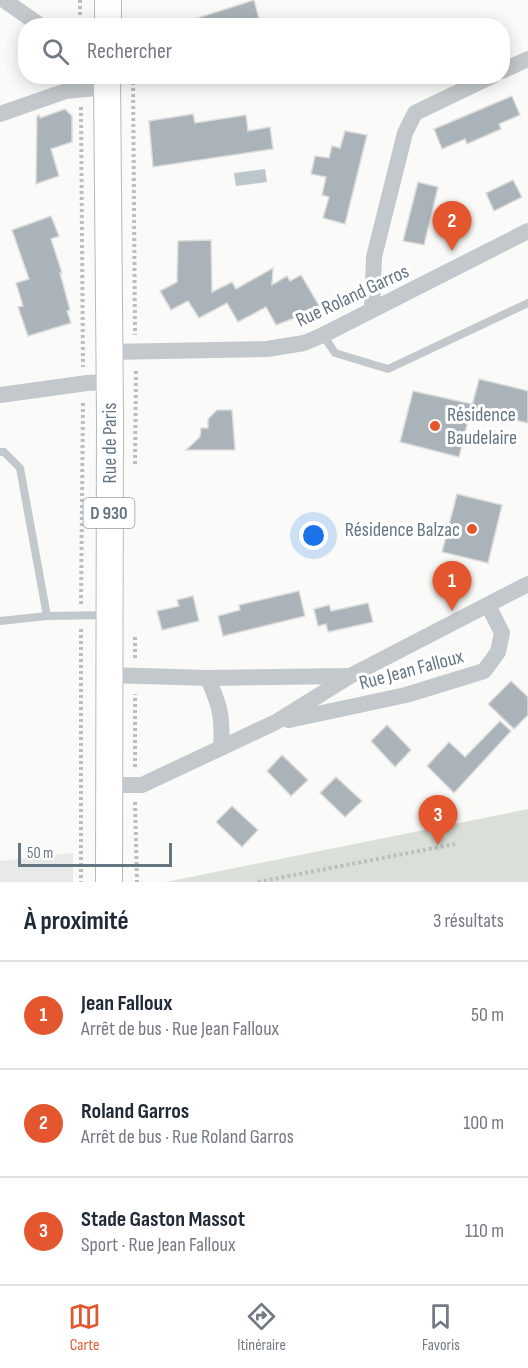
<!DOCTYPE html>
<html lang="fr">
<meta charset="utf-8">
<style>
:root{--surface:#fff;--page:#f6f6f7;--text:#1f2937;--muted:#747a83;--line:#e0e1e3;--accent:#e4572e}
body{margin:0;font-family:"Sofia Sans Condensed",sans-serif;background:var(--page);color:var(--text)}
.scale{position:absolute;left:18px;bottom:15px;width:154px;box-sizing:border-box;padding-left:6px;border:3px solid #657683;border-top:0;font-size:16px;line-height:21px;white-space:nowrap;color:#657683;-webkit-text-stroke:4px #fff;paint-order:stroke}
.you{position:absolute;left:314px;top:536px;width:21px;height:21px;margin:-15px;border:4px solid #fff;border-radius:50%;background:#1a73e8;box-shadow:0 0 0 9px #1a73e833}
.badge{display:grid;place-items:center;width:39px;height:39px;border-radius:50%;background:var(--accent);color:#fff;font-size:20px;font-weight:700}
.pin{position:absolute;translate:-50% -50px;filter:drop-shadow(0 2px 3px #0008)}
.pin::after{content:'';position:absolute;top:32px;width:21px;height:18px;background:inherit;clip-path:polygon(0 0,100% 0,50% 100%)}
.list{margin:0;padding:0;list-style:none}
h2{display:flex;justify-content:space-between;align-items:center;height:78px;margin:0;padding:0 24px;font-size:26px}
h2 small{font-size:20px;font-weight:400;color:var(--muted)}
.list li{display:grid;grid-template-columns:39px 1fr auto;gap:18px;align-items:center;box-sizing:border-box;height:108px;padding:0 24px;border-top:2px solid var(--line)}
.list b{display:block;font-size:22px;white-space:nowrap}
.list p{margin:0;font-size:20px;white-space:nowrap;color:var(--muted)}
.list em{font-size:20px;font-style:normal;color:var(--muted)}
.icon{flex:none;width:33px;height:33px;fill:none;stroke:currentColor;stroke-width:2;stroke-linecap:round;stroke-linejoin:round}
.map{position:relative;flex:none;width:528px;height:882px;overflow:hidden}
.search{position:absolute;background:var(--surface);box-shadow:0 3px 15px #0003;left:18px;right:18px;top:18px;height:66px;display:flex;align-items:center;gap:15px;box-sizing:border-box;padding:0 21px;border-radius:24px;color:var(--muted);font-size:22px}
.sheet{height:402px;background:var(--surface)}
nav{display:flex;justify-content:space-around;align-items:center;box-sizing:border-box;height:84px;border-top:2px solid var(--line);background:var(--surface);font-size:16px;color:var(--muted)}
nav a{display:grid;justify-items:center;gap:3px}
nav .on{color:var(--accent)}
.map>svg:first-child{display:block}
.built{fill:#e8e9e9}
.green{fill:#dadfd7}
.water{fill:#bbc7cb}
.building{fill:#aab3b9;stroke:#dcdcda;stroke-width:1.5}
.lines{fill:none;stroke-linecap:round;stroke-linejoin:round}
.primary-casing{stroke:#b5babe;stroke-width:28}
.path{stroke:#bbbfc2;stroke-width:4;stroke-dasharray:3 3;stroke-linecap:butt}
.lane{stroke:#c3c8cc;stroke-width:8}
.street{stroke:#c3c8cc;stroke-width:16}
.primary{stroke:#fff;stroke-width:26}
.poi-dot{fill:#e4572e;stroke:#fff;stroke-width:2}
.labels{text-anchor:middle;stroke-width:6;stroke-linejoin:round;paint-order:stroke}
.shield{fill:#fff;stroke:#939fa8;stroke-width:1.5}
.shield-label{font-size:18px;font-weight:bold;fill:#657683}
.street-label{font-size:20px;fill:#657683;stroke:#fff}
.poi-label{font-size:20px;fill:#657683;stroke:#fff;text-anchor:start}
</style>
<div class="map">
<svg width="528" height="882" viewBox="0 0 528 882">
<rect width="100%" height="100%" fill="#fafaf8"/>
<path class="built" d="M73,853V882H0V861Z"/>
<path class="green" d="M528,809V882H166Z"/>
<path class="water" d="M265,169L267,182L236,186L234,173Z"/>
<g class="building">
<path d="M254,0L261,26H185V22Z"/>
<path d="M512,96L520,115L499,124L501,129L467,144L465,139L442,149L434,129Z"/>
<path d="M65,109L72,116V142L51,149L59,176L36,184L37,116L39,115L40,118Z"/>
<path d="M193,114L195,123L246,115L248,131L270,127L273,149L153,167L149,121Z"/>
<path d="M345,131L367,135L345,224L323,218L329,197L322,195L326,177L311,174L315,156L329,158L332,146L340,148Z"/>
<path d="M513,180L522,197L494,211L486,193Z"/>
<path d="M418,182L438,187L424,245L403,241Z"/>
<path d="M51,216L59,236L51,239L62,273H60L70,310L67,311L71,323L28,336L18,307L23,306L16,283L29,279L12,230Z"/>
<path d="M211,240L212,292L232,282L236,289L273,268L272,285L287,276L290,281L301,275L320,307L308,313L276,325L266,307L238,322L227,303L199,318L188,301L171,310L160,291L177,282L178,241Z"/>
<path d="M479,379L528,391V423L471,410Z"/>
<path d="M413,391L472,404L459,457L400,442Z"/>
<path d="M217,410H232L235,450H186L200,437L201,428H208V419Z"/>
<path d="M457,494L502,505L488,563L442,552Z"/>
<path d="M299,591L305,616L223,636L218,616L240,610L239,605Z"/>
<path d="M193,596L199,621L162,630L157,611L179,606L177,600Z"/>
<path d="M368,603L373,622L328,632L326,624L318,626L314,609L329,605L331,611Z"/>
<path d="M511,681L528,697V715L514,729L488,704Z"/>
<path d="M500,721L511,731L454,793L427,766L449,742L465,757Z"/>
<path d="M387,725L411,750L395,767L371,741Z"/>
<path d="M282,755L308,780L291,796L267,771Z"/>
<path d="M336,777L362,801L345,817L320,793Z"/>
<path d="M232,806L258,830L242,847L216,822Z"/>
</g>
<g class="lines">
<defs>
<g id="primary">
<path d="M108,0V26"/>
<path d="M107,76L110,416L109,882"/>
</g>
</defs>
<use href="#primary" class="primary-casing"/>
<g class="path">
<path d="M80,0V26"/>
<path d="M133,76L135,335"/>
<path d="M81,107L83,367"/>
<path d="M135,464L136,370"/>
<path d="M81,604L83,401"/>
<path d="M81,629V882"/>
<path d="M135,637V659"/>
<path d="M135,767V694"/>
<path d="M135,802L137,882"/>
<path d="M258,882L455,844"/>
</g>
<g class="lane">
<path d="M323,335L335,353L388,369L528,303"/>
<path d="M0,452H4L20,468L47,616"/>
<path d="M0,621L47,616L108,615"/>
</g>
<g class="street">
<path d="M4,0L41,26"/>
<path d="M502,71L528,59"/>
<path d="M0,114L66,91L107,87"/>
<path d="M372,310L374,257L405,133L415,113L492,76"/>
<path d="M109,352L267,349L304,343L323,335L528,231"/>
<path d="M0,395L87,383L110,382"/>
<path d="M109,675L208,678L349,676"/>
<path d="M208,678C220,707 223,716 221,748"/>
<path d="M289,720L406,695L484,671L498,652L502,633L488,605"/>
<path d="M110,785H142L276,722L350,676L528,584"/>
</g>
<use href="#primary" class="primary"/>
</g>
<g class="poi-dot">
<circle cx="435" cy="426" r="6"/>
<circle cx="472" cy="529" r="6"/>
</g>
<g class="labels">
<rect class="shield" x="83.5" y="498" width="51" height="30" rx="4.5"/>
<g class="shield-label">
<text x="109" y="519">D 930</text>
</g>
<g class="street-label">
<text transform="translate(352 295) rotate(-25)" y="7">Rue Roland Garros</text>
<text transform="translate(109 443) rotate(-90)" y="7">Rue de Paris</text>
<text transform="translate(411 669) rotate(-15)" y="7">Rue Jean Falloux</text>
</g>
<g class="poi-label">
<text x="447" y="421">Résidence<tspan x="447" dy="23">Baudelaire</tspan></text>
<text x="460" y="536" text-anchor="end">Résidence Balzac</text>
</g>
</g>
</svg>
<div class="scale">50 m</div>
<div class="you"></div>
<div class="pin badge" style="left:452px;top:611px">1</div>
<div class="pin badge" style="left:452px;top:251px">2</div>
<div class="pin badge" style="left:438px;top:845px">3</div>
<div class="search"><svg class="icon" aria-label="search" viewBox="0 0 24 24"><circle cx="10" cy="10" r="6"/><path d="M15 15l6 6"/></svg>Rechercher</div>
</div>
<section class="sheet">
<h2>À proximité<small>3 résultats</small></h2>
<ul class="list">
<li><span class="badge">1</span><div><b>Jean Falloux</b><p>Arrêt de bus · Rue Jean Falloux</p></div><em>50 m</em></li>
<li><span class="badge">2</span><div><b>Roland Garros</b><p>Arrêt de bus · Rue Roland Garros</p></div><em>100 m</em></li>
<li><span class="badge">3</span><div><b>Stade Gaston Massot</b><p>Sport · Rue Jean Falloux</p></div><em>110 m</em></li>
</ul>
</section>
<nav>
<a class="on"><svg class="icon" aria-label="map" viewBox="0 0 24 24"><path d="M3 6l6-2 6 2 6-2v14l-6 2-6-2-6 2zM9 4v14M15 6v14"/></svg>Carte</a>
<a><svg class="icon" aria-label="directions" viewBox="0 0 24 24"><path d="M12 3l9 9-9 9-9-9zM9 14v-3h6M13 9l2 2-2 2"/></svg>Itinéraire</a>
<a><svg class="icon" aria-label="saved" viewBox="0 0 24 24"><path d="M7 4h10v16l-5-4-5 4z"/></svg>Favoris</a>
</nav>
